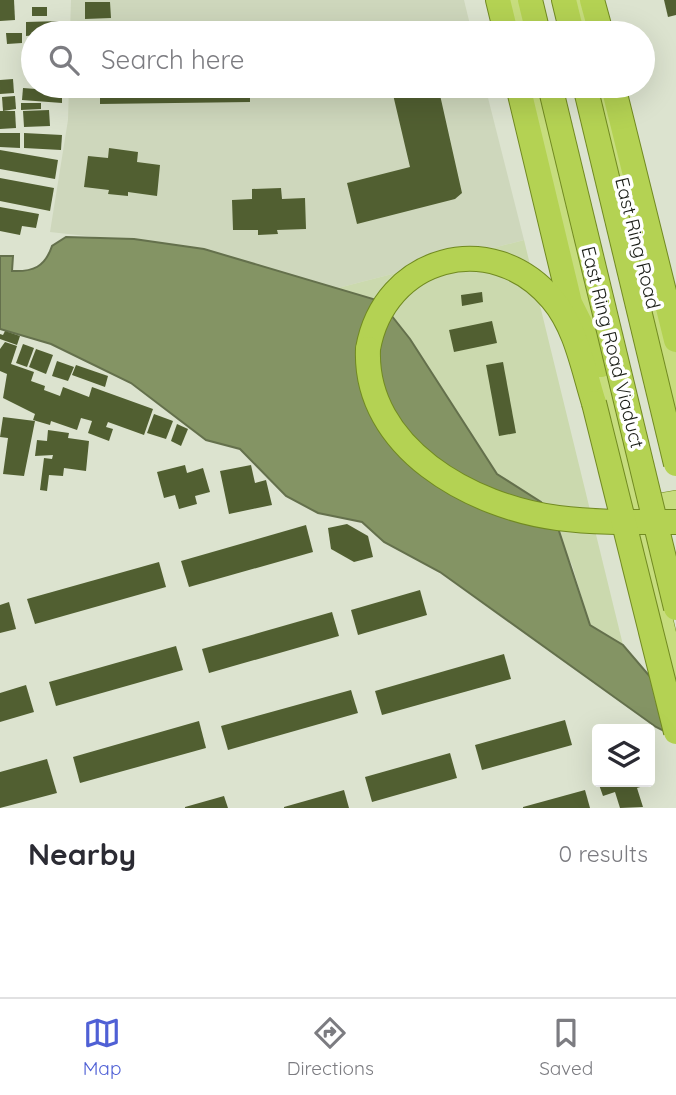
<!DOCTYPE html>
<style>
:root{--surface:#fff;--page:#f2f2f3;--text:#2b2b33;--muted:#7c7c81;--line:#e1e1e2;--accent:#4f60d5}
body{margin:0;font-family:Quicksand,sans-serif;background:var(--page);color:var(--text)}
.controls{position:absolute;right:21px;bottom:21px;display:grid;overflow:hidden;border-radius:7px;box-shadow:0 7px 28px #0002}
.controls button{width:63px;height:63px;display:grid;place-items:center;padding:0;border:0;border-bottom:2px solid var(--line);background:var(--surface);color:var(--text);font:35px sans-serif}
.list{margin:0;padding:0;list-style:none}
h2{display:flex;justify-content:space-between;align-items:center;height:91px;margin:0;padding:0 28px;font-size:30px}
h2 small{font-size:23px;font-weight:400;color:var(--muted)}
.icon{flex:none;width:38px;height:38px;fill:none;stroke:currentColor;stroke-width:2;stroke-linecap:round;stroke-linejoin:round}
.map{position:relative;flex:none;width:676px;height:808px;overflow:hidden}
.search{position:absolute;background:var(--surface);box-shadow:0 7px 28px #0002;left:21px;right:21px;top:21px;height:77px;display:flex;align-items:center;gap:18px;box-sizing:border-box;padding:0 24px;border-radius:38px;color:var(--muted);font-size:26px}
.sheet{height:189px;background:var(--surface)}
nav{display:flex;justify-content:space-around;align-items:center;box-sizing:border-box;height:98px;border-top:2px solid var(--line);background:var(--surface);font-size:19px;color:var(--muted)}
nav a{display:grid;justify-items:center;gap:4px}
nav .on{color:var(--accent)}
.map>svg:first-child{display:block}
.built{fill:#ced7bc}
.green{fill:#cbd9ae}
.water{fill:#849464;stroke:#64704c;stroke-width:2}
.building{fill:#515f31}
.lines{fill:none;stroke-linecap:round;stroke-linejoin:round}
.primary-casing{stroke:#718a21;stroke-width:24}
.trunk-casing{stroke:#718a21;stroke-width:26}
.primary{stroke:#c7dd7e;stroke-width:23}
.trunk{stroke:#b4d253;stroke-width:24}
.trunk-bridge-casing{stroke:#718a21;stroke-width:26;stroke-linecap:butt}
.trunk-bridge{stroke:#b4d253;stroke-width:24}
.labels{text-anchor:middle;stroke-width:7;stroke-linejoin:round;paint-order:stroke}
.street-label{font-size:19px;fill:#191c15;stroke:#fff}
</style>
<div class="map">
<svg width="676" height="808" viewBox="0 0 676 808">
<rect width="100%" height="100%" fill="#dce3cf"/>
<g class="built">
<path d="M71,0H464L472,33H70Z"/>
<path d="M69,86H485L524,240L334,289L204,249L50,232L68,120Z"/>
</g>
<path class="green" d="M524,240L623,645L590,625L572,565L541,502L497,474L410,339L380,302L334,289Z"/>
<path class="water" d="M66,237L134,239L204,249L380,301L410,339L497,474L541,502L557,525L590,625L623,645L664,693L676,737L656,727L440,572L384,542L362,522L318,513L286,496L240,449L206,440L131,383L51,344L0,329V256H13L12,271C33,272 45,267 52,246Z"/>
<g class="building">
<path d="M0,0H14L15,20L0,21Z"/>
<path d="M664,0H676V15L668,17Z"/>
<path d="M85,2H110L111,18L85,19Z"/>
<rect x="32" y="7" width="15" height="9"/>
<path d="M60,21V33L26,36V22Z"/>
<path d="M6,33H22V43L7,44Z"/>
<path d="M13,79L14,93L0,94V80Z"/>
<path d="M100,86H250V102L100,104Z"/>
<path d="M311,86H360L352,89Z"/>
<path d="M391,86H438L462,193L455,199L357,224L347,183L410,167Z"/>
<path d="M23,88L62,91V103L22,100Z"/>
<path d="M15,96L16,109L3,111L2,97Z"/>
<path d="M21,103H41V109L21,110Z"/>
<path d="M49,110L50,126L24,127L23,111Z"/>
<path d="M0,111H15L16,128L0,129Z"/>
<path d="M0,133H20V148L0,147Z"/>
<path d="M24,133L62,135L61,150L24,148Z"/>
<path d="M109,148L138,152L137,162L160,165L157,196L128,192V196L108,194L109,190L84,187L88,156L108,158Z"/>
<path d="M0,150L58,160L55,179L0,169Z"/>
<path d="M0,178L54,188L50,211L0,201Z"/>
<path d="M281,188L282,199L305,198L306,229L277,230L278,234L258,235V230H233L232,200L252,199V189Z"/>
<path d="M0,207L39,214L36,228L22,226L20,235L0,231Z"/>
<path d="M482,292L483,302L462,306L461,295Z"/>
<path d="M492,321L497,343L454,352L449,330Z"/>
<path d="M5,331L20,336L17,345L0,339V334L3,335Z"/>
<path d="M5,342L17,346L11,364L34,372L31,381L45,386L44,390L60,396L63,387L89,397L92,387L153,409L144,435L108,422L106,427L113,429L109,441L88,433L92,421L81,418L77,430L51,421L50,425L33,420L35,414L3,398L7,374L0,371V349Z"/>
<path d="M23,344L34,348L27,367L16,363Z"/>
<path d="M36,349L53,355L46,374L29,367Z"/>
<path d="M57,361L74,367L68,381L52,376Z"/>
<path d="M503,362L516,433L499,436L486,365Z"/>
<path d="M76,365L108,376L105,387L72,375Z"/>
<path d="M154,414L173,421L166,439L147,433Z"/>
<path d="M3,417L35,421L24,476L3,474L8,438L0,437Z"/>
<path d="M177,424L188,429L181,446L171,441Z"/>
<path d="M48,430L69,433L68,438L89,441L86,471L64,468L63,476L49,475L47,491L40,490L44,458L52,459L53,455L35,456L37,440L47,441Z"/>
<path d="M185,465L187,473L203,468L210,492L195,496L197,504L179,509L175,495L164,498L157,472Z"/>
<path d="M251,465L255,483L266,480L272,505L229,514L220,471Z"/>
<path d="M347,524L368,536L373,557L354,562L331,549L328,528Z"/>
<path d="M306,525L313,552L189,587L181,561Z"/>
<path d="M159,562L166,587L35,624L27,599Z"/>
<path d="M420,590L427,615L358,635L351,610Z"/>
<path d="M9,602L16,629L0,633V605Z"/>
<path d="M332,612L339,636L209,673L202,649Z"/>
<path d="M176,646L183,670L56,706L49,682Z"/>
<path d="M504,654L511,679L382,715L375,691Z"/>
<path d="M26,685L34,712L0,722V693Z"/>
<path d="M351,690L358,713L228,750L221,726Z"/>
<path d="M565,720L572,745L482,770L475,745Z"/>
<path d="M199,721L206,748L80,783L73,757Z"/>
<path d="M450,753L457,778L372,802L365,777Z"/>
<path d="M47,759L57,793L0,808V772Z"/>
<path d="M598,782H646L647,785L637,788L643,807L620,808L615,792L603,796Z"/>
<path d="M344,790L349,808H284V807Z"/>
<path d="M585,790L590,808H523V807Z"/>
<path d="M224,796L228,808H185V807Z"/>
</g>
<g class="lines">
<defs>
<g id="primary">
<path d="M514,0L522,33"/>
<path d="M578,0L586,33"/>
<path d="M535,86L676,682"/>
<path d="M599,86L676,401"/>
<path d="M636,509L676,502"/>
</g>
<g id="trunk">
<path d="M498,0L506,33"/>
<path d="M530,0L538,33"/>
<path d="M564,0L572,33"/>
<path d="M592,0L601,33"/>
<path d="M518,86L570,303L601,365"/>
<path d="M613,86L676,340"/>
<path d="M368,349C384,257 491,227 552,299C576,327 583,368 594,403"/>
</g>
</defs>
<use href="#primary" class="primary-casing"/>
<use href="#trunk" class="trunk-casing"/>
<use href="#primary" class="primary"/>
<use href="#trunk" class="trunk"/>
<defs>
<g id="trunk-bridge">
<path d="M550,86L676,608"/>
<path d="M585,86L676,464"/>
<path d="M368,349C364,448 472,507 558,518C597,523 637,522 676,522"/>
<path d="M594,403L676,732"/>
</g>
</defs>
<use href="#trunk-bridge" class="trunk-bridge-casing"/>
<use href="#trunk-bridge" class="trunk-bridge"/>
</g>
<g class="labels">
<g class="street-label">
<text transform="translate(638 243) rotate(76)" y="7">East Ring Road</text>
<text transform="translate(613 347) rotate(76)" y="7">East Ring Road Viaduct</text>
</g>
</g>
</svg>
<div class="controls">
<button><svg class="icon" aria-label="layers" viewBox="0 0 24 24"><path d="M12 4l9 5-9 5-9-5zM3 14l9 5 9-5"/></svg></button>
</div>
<div class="search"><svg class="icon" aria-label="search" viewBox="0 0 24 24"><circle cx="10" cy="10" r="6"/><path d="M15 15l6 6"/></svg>Search here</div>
</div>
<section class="sheet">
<h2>Nearby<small>0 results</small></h2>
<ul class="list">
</ul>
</section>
<nav>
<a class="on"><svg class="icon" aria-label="map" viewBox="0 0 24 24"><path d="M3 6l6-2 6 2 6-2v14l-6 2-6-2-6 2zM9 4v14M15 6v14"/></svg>Map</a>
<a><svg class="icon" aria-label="directions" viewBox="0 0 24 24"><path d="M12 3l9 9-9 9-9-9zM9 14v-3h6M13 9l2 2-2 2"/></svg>Directions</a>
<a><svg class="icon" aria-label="saved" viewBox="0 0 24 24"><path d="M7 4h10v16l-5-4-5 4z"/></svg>Saved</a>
</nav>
